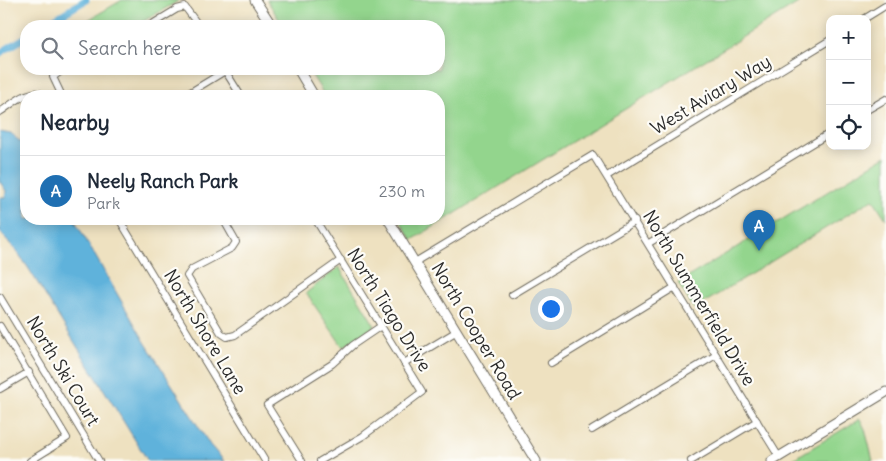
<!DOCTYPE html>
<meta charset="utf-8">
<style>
:root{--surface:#fff;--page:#f2f2f3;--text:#1f2937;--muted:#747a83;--line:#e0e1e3;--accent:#1f6fb2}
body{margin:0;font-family:Delius,sans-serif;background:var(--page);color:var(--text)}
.controls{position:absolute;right:15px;top:15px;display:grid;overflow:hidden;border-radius:10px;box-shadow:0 2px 12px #0003}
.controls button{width:45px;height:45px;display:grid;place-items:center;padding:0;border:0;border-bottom:1px solid var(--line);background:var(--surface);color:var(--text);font:25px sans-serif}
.you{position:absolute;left:550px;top:308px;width:18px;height:18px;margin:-12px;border:4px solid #fff;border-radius:50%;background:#1a73e8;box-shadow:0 0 0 8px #1a73e833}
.badge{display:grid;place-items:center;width:32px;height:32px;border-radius:50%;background:var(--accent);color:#fff;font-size:16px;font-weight:700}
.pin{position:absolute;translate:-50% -41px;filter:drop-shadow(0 1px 2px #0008)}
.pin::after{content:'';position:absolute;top:26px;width:18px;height:15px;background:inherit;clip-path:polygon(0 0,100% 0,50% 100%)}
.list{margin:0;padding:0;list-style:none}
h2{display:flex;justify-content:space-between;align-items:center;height:65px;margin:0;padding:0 20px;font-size:21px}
h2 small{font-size:16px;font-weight:400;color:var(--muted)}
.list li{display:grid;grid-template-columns:32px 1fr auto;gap:15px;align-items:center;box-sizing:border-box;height:70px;padding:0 20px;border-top:1px solid var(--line)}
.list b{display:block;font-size:19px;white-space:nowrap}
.list p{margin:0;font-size:16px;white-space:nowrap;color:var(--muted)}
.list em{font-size:16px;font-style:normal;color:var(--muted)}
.icon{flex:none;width:28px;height:28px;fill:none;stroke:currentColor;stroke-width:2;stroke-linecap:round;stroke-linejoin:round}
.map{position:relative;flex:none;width:886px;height:461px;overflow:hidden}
.search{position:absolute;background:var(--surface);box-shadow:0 2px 12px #0003;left:20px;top:20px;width:425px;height:55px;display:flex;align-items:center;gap:12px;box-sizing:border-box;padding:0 18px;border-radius:20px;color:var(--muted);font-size:19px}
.panel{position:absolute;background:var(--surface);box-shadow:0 2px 12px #0003;left:20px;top:90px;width:425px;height:135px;border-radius:20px}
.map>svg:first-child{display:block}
.green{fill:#93d58d;stroke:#5f805c}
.water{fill:#5fb2db;stroke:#456e83}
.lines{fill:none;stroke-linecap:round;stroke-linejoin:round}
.canal{stroke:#5fb2db;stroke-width:7}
.street-casing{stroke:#6f6b5f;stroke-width:8}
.secondary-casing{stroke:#6f6b5f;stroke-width:11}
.street{stroke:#fff;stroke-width:6}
.secondary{stroke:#fff;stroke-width:9}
.labels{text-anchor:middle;stroke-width:4.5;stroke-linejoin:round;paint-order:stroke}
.street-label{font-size:18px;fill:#2b2b2b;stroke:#fdfcf7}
</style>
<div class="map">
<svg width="886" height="461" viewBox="0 0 886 461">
<rect width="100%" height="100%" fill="#fdfcf7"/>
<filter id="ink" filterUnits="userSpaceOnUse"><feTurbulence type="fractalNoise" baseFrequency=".02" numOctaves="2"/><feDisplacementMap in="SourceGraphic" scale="10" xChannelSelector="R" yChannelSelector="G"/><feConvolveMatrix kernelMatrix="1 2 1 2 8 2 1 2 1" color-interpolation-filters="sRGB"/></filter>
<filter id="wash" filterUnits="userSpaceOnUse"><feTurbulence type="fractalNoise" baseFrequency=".0096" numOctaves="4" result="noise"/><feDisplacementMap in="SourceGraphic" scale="20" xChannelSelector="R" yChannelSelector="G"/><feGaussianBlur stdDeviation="1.12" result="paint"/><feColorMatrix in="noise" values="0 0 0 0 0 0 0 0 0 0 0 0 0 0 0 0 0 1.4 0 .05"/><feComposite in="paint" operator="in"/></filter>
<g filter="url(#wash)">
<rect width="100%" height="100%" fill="#eee1c0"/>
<g class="green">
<path d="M122,0H180L135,26H78Z"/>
<path d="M267,0H803L412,240L399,219H439V96H325L308,69H439V26H283Z"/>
<path d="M886,156V219L873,199L694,309L678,283Z"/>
<path d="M339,267L375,326L343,347L306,293Z"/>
<path d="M860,419L865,429L873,461H790Z"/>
</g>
<path class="water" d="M0,132L11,134L26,146V219H74L145,342L210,445L224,461H148L29,269L18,253L0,232V197H5L6,191L0,182Z"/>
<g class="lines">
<g class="canal">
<path d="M43,26L86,0"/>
<path d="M0,53L26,37"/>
</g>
</g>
</g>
<g filter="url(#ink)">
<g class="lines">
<defs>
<g id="street">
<path d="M864,19L885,6"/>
<path d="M149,26L177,9L185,7L199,26"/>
<path d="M224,69L241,96"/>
<path d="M62,96L53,77L64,69"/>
<path d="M184,96L225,71"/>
<path d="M867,110L886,99"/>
<path d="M0,112C11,105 32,85 44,96"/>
<path d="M607,176L830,40"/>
<path d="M119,219L265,461"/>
<path d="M223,219L236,242L232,248L192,269L187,276L221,333L227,337L235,335L341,260"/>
<path d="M315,219L422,392L363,436L320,461"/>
<path d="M649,243L830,133"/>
<path d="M415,262L593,155L779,457"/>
<path d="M512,295L635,221"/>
<path d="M0,297L99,461"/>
<path d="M0,326L67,438L30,461"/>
<path d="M404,363L457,331"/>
<path d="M551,363L675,287"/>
<path d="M0,389L29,372"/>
<path d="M592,430L716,355"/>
<path d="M302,461L267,405L332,364L353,345L381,326"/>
<path d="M691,461L757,421"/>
</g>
<g id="secondary">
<path d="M255,0L272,26"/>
<path d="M298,69L314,96"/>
<path d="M388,219L536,461"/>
<path d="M772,461L886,392"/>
</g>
</defs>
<use href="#street" class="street-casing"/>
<use href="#secondary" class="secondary-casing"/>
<use href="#street" class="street"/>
<use href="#secondary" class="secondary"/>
</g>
</g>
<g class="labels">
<g class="street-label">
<text transform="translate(711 95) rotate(-31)" y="6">West Aviary Way</text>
<text transform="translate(699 298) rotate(59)" y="6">North Summerfield Drive</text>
<text transform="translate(389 310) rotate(58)" y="6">North Tiago Drive</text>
<text transform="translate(476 331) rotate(59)" y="6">North Cooper Road</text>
<text transform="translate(205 332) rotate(59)" y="6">North Shore Lane</text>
<text transform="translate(63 371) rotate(59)" y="6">North Ski Court</text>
</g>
</g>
</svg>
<div class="controls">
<button>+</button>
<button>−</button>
<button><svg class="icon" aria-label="locate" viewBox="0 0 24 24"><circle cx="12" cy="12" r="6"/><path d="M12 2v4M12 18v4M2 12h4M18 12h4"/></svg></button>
</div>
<div class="you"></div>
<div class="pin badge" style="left:759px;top:251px">A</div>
<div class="search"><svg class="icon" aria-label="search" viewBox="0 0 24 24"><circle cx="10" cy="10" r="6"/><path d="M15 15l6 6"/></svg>Search here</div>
<section class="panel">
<h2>Nearby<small></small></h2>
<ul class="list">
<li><span class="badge">A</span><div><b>Neely Ranch Park</b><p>Park</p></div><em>230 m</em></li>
</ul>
</section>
</div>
